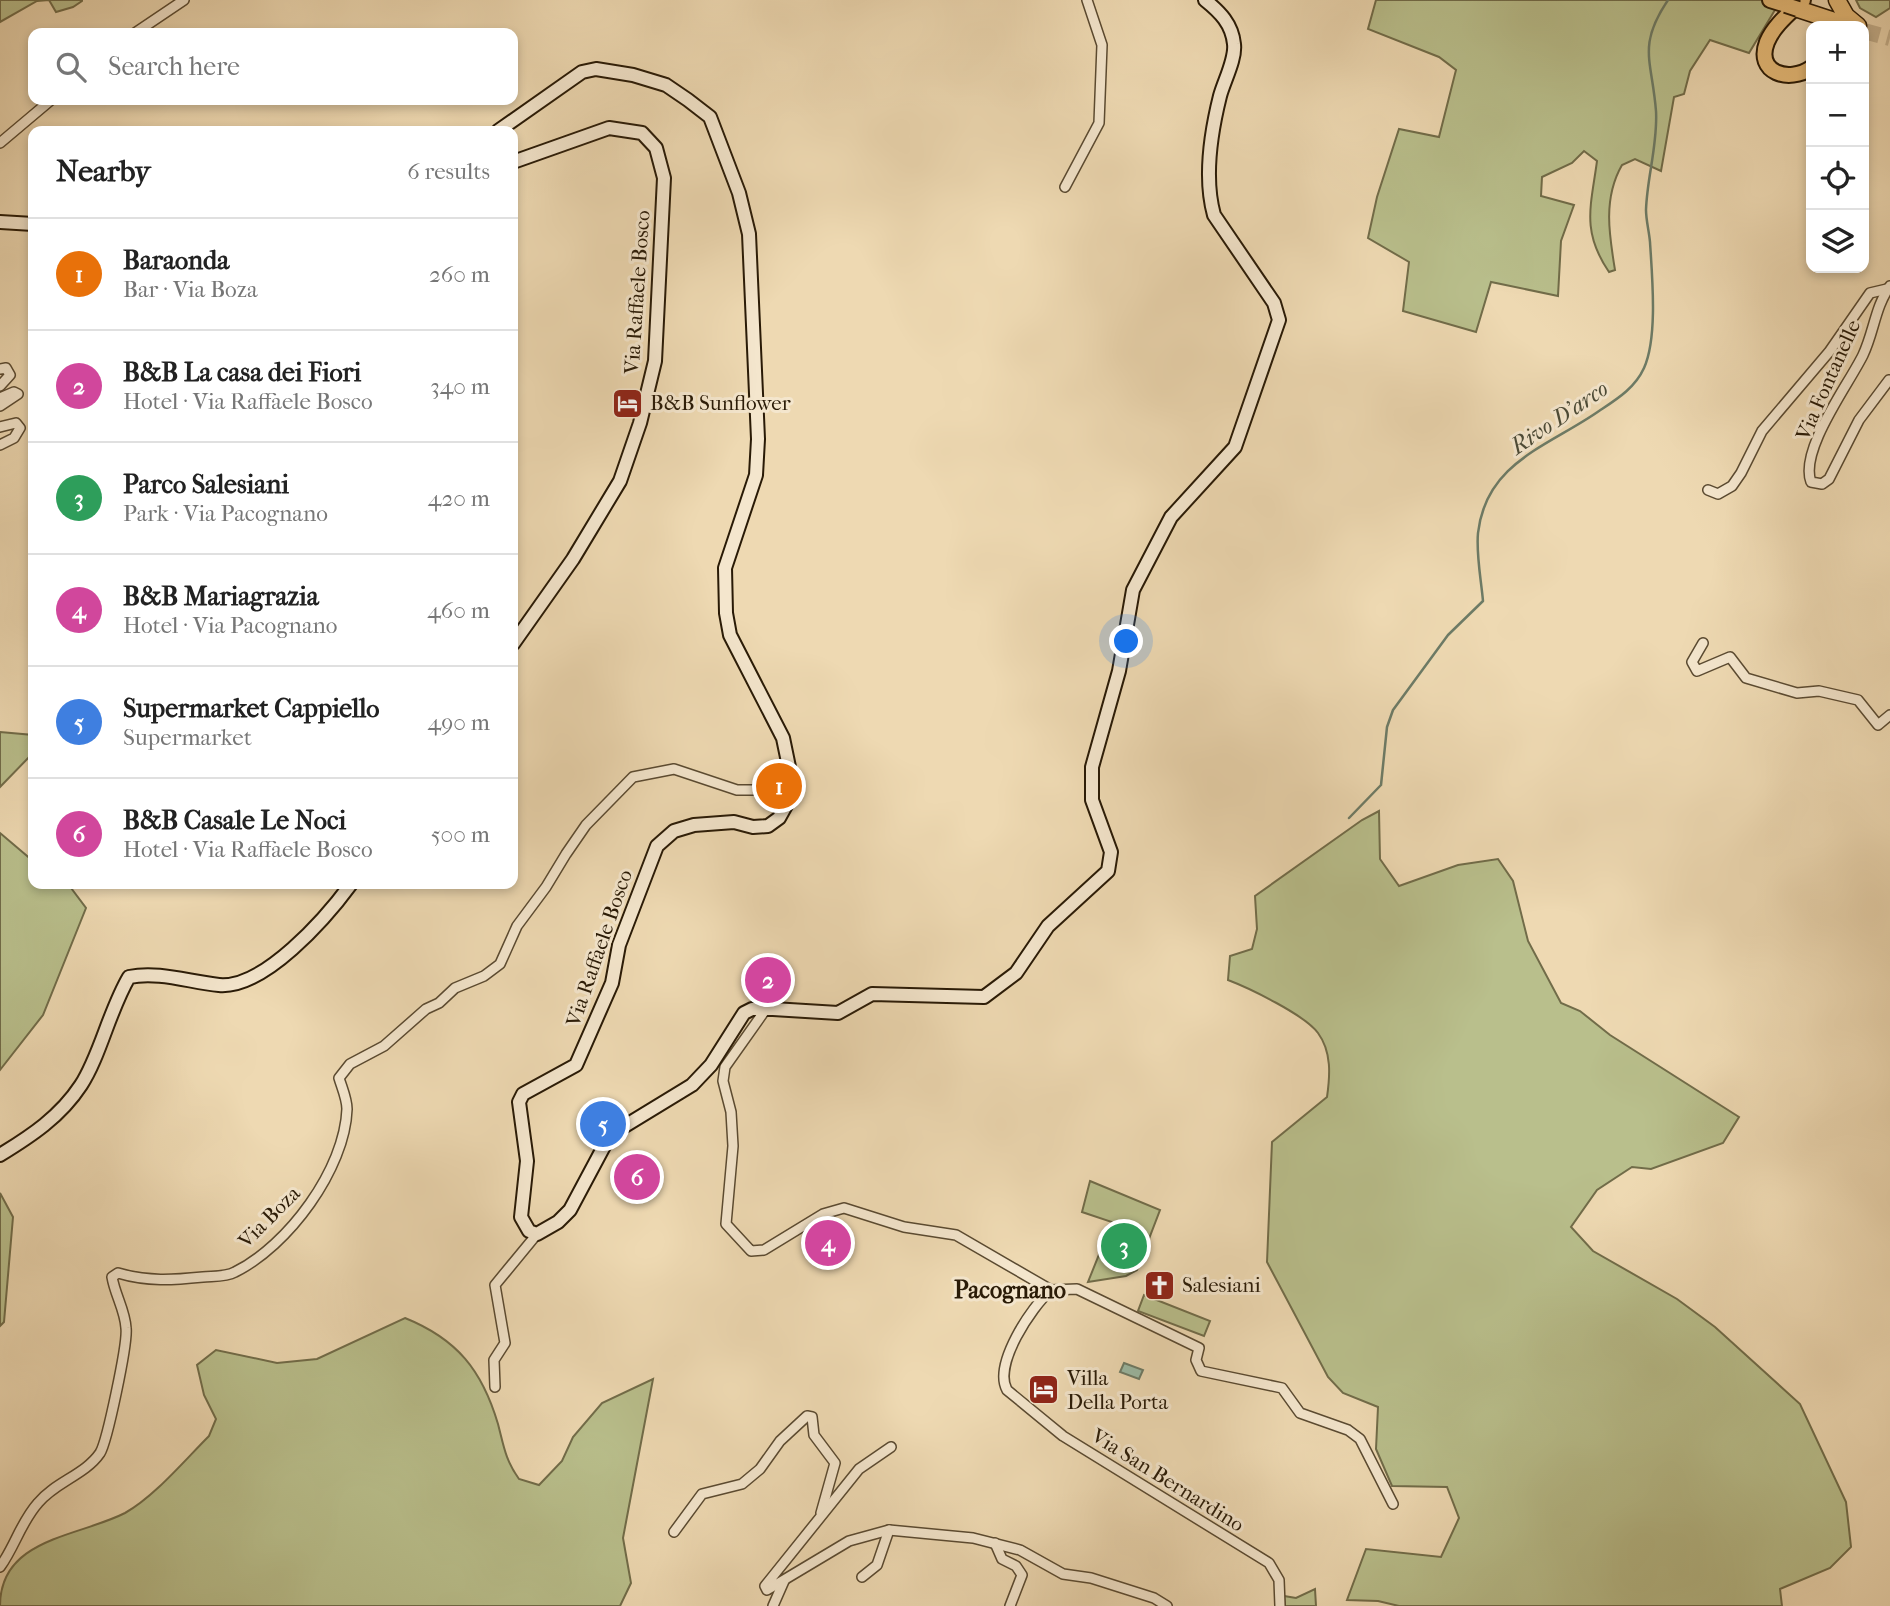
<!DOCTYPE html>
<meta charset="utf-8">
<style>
:root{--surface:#fff;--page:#f2f2f2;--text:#222;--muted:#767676;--line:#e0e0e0;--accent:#8f2418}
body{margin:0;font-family:"IM FELL French Canon",serif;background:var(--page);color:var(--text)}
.controls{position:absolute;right:21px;top:21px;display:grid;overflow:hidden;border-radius:14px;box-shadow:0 4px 10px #0003}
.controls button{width:63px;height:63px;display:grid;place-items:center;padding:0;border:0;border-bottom:2px solid var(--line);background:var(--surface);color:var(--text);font:35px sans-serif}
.you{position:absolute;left:1127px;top:642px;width:24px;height:24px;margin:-18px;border:5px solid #fff;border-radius:50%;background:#1a73e8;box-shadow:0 0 0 10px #1a73e833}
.badge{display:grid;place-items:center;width:46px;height:46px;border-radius:50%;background:var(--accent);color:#fff;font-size:23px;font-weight:700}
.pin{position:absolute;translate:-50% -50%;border:4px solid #fff;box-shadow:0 2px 7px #0006}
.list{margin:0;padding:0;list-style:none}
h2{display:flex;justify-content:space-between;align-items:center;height:91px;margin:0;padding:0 28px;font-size:30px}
h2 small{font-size:23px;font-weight:400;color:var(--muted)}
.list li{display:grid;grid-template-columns:46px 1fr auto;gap:21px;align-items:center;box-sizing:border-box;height:112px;padding:0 28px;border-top:2px solid var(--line)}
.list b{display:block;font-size:26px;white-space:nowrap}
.list p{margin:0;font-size:23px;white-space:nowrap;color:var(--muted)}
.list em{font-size:23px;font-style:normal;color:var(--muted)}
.icon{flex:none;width:38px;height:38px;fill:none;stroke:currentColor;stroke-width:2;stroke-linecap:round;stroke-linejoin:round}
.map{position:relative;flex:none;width:1890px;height:1606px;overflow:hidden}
.search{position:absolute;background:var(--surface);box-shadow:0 4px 10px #0003;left:28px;top:28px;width:490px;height:77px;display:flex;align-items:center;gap:18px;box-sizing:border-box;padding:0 24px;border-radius:14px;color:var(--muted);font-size:26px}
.panel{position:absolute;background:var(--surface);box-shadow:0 4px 10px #0003;left:28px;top:126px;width:490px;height:763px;border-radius:14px}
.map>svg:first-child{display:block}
.green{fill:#b9bf8c;stroke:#716c49;stroke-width:2}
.water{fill:#9bbba6;stroke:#6d7b66;stroke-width:2}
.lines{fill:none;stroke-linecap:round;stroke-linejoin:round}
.stream{stroke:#6d7b66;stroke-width:2.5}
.highway-tunnel{stroke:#c7b390;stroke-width:16;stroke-dasharray:16 8;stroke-linecap:butt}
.street-casing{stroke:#5a4a31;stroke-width:12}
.secondary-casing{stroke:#291a06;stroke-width:16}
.primary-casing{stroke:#291a06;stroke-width:18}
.highway-casing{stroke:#291a06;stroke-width:19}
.street{stroke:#f4e6cd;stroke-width:9}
.secondary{stroke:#f4e6cd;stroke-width:12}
.primary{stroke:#e7bc79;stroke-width:14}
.highway{stroke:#e7bc79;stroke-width:16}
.primary-bridge-casing{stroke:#291a06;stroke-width:18;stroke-linecap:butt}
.primary-bridge{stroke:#e7bc79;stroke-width:14}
.labels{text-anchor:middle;stroke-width:6;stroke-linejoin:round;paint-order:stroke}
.street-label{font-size:21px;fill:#291a06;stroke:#f4e6cd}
.poi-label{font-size:21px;fill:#291a06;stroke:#f4e6cd;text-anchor:start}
.water-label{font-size:23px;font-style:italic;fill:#4b4a36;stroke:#f4e6cd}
.quarter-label{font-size:24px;font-weight:bold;fill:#291a06;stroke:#f4e6cd}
</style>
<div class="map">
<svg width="1890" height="1606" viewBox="0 0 1890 1606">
<rect width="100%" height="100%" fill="#eed9b2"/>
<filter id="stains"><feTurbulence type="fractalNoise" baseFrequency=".00286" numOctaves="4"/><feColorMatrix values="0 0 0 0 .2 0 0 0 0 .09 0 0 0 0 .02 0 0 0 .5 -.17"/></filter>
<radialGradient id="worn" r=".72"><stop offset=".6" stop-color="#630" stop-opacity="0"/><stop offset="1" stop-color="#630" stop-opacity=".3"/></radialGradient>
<g class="green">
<path d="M0,0H82V1L73,7L56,12L49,0L37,1L0,22Z"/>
<path d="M1376,0H1781L1749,53L1710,40L1690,71L1684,94L1674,97L1661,171L1635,159L1622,165C1603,198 1609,234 1615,270L1609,272C1581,231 1591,206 1597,161L1584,151L1572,163L1542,177L1541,196L1574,205L1561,241L1558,296L1491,282L1476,332L1403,311L1409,262L1368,238L1377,197L1399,129L1439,137L1456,70L1439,57L1368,29Z"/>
<path d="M1856,0H1890V8L1876,17L1860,8Z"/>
<path d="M0,732L33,735V753L0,787Z"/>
<path d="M1379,811L1380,859L1399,886L1458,865L1498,859L1513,881L1528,941L1561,1003L1580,1011L1610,1035L1739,1117L1723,1143L1651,1169L1632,1167L1597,1190L1571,1227L1593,1251L1677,1299L1715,1327L1800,1404L1846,1502L1851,1547L1830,1568L1780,1589L1782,1606H1399L1378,1601L1347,1600L1366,1549L1441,1557L1459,1518L1447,1487L1392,1486L1376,1449L1378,1407L1343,1393L1328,1377L1267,1262L1272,1142L1327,1097C1330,1076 1332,1052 1318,1033C1305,1015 1249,988 1228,980L1230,956L1252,949L1257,929L1255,896L1362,820Z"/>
<path d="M0,833L33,861V884H68L86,908L43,1015L0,1070Z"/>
<path d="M1090,1181L1160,1210L1137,1270L1126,1276L1088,1282L1112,1222L1082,1212Z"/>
<path d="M0,1193L13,1217L4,1322L0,1326Z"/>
<path d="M1144,1295L1210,1321L1204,1336L1138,1311Z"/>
<path d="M405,1318C457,1339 482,1370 498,1424C504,1447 505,1459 519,1479L539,1485L562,1461L573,1437L602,1403L653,1379L623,1538L631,1583L620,1606H0C0,1538 78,1537 125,1513C154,1497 185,1460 209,1436L216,1419L204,1395L197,1365L216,1350L277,1363L317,1359Z"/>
<path d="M1315,1589L1316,1606H1285L1284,1596L1296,1598Z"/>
</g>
<path class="water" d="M1124,1363L1143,1370L1139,1379L1120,1372Z"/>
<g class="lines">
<path class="stream" d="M1349,818L1381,785L1387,727L1393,710L1448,635L1483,601C1481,579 1476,554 1478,533C1486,462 1549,446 1599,411C1617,399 1635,388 1644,368C1658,337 1652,275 1650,242C1649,231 1646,220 1646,210C1647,177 1658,144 1656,111C1652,60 1637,46 1668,0"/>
<path class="highway-tunnel" d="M1864,31L1890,38"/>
<defs>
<g id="street">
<path d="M135,33L184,0"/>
<path d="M0,143L51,100"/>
<path d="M1065,187L1099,123L1102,45L1087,0"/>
<path d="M0,369L6,368L10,375L0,386"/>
<path d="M1889,380L1859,420L1829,479L1822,484L1811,482C1799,450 1849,384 1863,355C1874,332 1875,307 1890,286"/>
<path d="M0,398L14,392L18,394L0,406"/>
<path d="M0,427L16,423L20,428L14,438L0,445"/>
<path d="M1708,490L1718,494L1732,486L1741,473L1762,431L1829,352L1870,293L1887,289"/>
<path d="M1703,643L1692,662L1697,671L1730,657L1746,678L1797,693L1819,691L1858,700L1878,725L1890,715"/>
<path d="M763,789L793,778"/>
<path d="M766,1009L725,1067L723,1081L731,1112L733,1146L726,1224L751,1251L764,1250L823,1214L844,1208L904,1227L956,1235L1051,1290L1077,1289L1199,1348L1196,1360L1201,1371L1282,1388L1300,1413L1348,1430L1360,1439L1393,1504"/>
<path d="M1051,1290C1031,1307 993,1365 1007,1390L1063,1436L1269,1563L1279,1580L1280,1606"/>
<path d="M495,1387L494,1360L505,1343L495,1285L537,1234"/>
<path d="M891,1447L859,1469L765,1586L767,1590L849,1541L889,1530L973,1538L1020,1550L1063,1574L1091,1578L1154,1598L1167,1606"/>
<path d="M674,1532L702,1494L742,1484L760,1469L780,1441L807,1416L812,1417L814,1435L835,1463L821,1513"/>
<path d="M995,1543L1002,1559L1016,1566L1022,1575L1010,1606"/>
<path d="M0,1567C15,1546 21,1522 38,1503C55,1482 85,1475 100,1453C107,1442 128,1343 126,1328C125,1310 115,1295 112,1277L118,1273C148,1282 173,1280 203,1277C214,1276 226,1277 235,1272C288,1246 345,1169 347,1109C347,1099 342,1088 339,1078L350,1064L384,1046L426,1009L439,1003L455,988L484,976L500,964L517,926L546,887L566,854L586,825L633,777L674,769L737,790H757"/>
<path d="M862,1577L877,1565L889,1530"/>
<path d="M773,1606L784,1581"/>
</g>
<g id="secondary">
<path d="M498,131L582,72L596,69L633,75L666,85L688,100L710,117L739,193L749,234L758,439L756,475L725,568L726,613L730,635L783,738L794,791L779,818L768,826L753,827L734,822L694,825L674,831L657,846L619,945L612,983L576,1065L523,1094L519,1102L527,1161L521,1217L529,1231L537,1234L558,1222L570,1210L610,1135L692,1085L711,1065L744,1013L752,1009H773L838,1013L872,994L984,997L1016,973L1048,926L1108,871L1111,852L1092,800V767L1119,671L1133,590L1171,517L1235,447L1279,320L1274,303L1214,215C1204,179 1211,132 1220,96C1224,81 1236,59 1234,44C1232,24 1220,12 1205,0"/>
<path d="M513,162L609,128L642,133L656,148L664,178L655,361L640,423L620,481L573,559L513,644"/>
<path d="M0,222L33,224"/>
<path d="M0,1155C31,1136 60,1117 81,1085C100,1056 109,1011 129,977C159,971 189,982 219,985C264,989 326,918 351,884"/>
</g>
<g id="primary">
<path d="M1770,0L1786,5"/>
<path d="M1803,0C1791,12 1774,25 1767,42C1755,73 1789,83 1811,68"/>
</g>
<g id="highway">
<path d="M1837,0L1846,16L1858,26"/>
<path d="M1798,9L1850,26"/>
</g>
</defs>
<use href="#street" class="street-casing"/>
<use href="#secondary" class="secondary-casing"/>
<use href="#primary" class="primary-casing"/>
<use href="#highway" class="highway-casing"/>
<use href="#street" class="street"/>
<use href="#secondary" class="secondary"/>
<use href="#primary" class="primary"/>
<use href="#highway" class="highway"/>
<defs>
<path id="primary-bridge" d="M1786,5L1798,9"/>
</defs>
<use href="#primary-bridge" class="primary-bridge-casing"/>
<use href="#primary-bridge" class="primary-bridge"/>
</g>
<defs>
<symbol id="hotel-square" viewBox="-11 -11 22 22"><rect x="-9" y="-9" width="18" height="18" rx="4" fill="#8f2418" stroke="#f4e6cd"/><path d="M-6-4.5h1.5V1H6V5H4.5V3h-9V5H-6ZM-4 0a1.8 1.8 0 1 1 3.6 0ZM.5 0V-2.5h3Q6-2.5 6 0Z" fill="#fff"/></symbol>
<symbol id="church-square" viewBox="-11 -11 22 22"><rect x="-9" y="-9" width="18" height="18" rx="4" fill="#8f2418" stroke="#f4e6cd"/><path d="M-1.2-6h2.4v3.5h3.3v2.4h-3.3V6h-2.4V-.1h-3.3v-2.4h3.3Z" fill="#fff"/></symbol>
</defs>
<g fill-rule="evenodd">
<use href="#hotel-square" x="610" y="386" width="35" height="35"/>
<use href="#church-square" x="1142" y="1268" width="35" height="35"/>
<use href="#hotel-square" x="1026" y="1372" width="35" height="35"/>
</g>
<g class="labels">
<g class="street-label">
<text transform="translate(637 292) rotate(-86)" y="7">Via Raffaele Bosco</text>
<text transform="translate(1828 380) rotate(-66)" y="7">Via Fontanelle</text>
<text transform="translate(599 948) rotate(-71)" y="7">Via Raffaele Bosco</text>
<text transform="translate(269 1217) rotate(-45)" y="7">Via Boza</text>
<text transform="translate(1168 1480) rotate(32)" y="7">Via San Bernardino</text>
</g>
<g class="poi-label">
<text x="650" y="410">B&amp;B Sunflower</text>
<text x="1182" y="1292">Salesiani</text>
<text x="1067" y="1385">Villa<tspan x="1067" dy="24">Della Porta</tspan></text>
</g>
<g class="water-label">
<text transform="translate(1559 417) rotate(-34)" y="8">Rivo D'arco</text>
</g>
<g class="quarter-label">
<text x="1010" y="1298">Pacognano</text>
</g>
</g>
<rect width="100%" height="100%" filter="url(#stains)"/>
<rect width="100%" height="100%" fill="url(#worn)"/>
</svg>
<div class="controls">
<button>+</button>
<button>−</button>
<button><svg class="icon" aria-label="locate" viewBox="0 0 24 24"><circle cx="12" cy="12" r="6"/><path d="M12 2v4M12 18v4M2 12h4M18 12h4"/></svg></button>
<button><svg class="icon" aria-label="layers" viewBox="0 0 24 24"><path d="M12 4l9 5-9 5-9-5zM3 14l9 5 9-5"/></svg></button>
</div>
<div class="you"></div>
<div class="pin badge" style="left:779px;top:786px;background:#e8710a">1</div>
<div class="pin badge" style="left:768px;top:980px;background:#d1479c">2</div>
<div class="pin badge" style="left:1124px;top:1246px;background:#2e9e5b">3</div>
<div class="pin badge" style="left:828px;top:1243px;background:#d1479c">4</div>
<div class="pin badge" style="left:603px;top:1124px;background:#3f7fe0">5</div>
<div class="pin badge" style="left:637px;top:1177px;background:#d1479c">6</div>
<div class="search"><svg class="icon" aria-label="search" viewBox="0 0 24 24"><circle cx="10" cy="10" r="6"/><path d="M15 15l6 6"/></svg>Search here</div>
<section class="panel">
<h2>Nearby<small>6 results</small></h2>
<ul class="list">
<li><span class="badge" style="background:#e8710a">1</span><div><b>Baraonda</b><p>Bar · Via Boza</p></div><em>260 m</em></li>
<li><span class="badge" style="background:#d1479c">2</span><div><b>B&amp;B La casa dei Fiori</b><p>Hotel · Via Raffaele Bosco</p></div><em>340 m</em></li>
<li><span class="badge" style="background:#2e9e5b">3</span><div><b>Parco Salesiani</b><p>Park · Via Pacognano</p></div><em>420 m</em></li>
<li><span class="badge" style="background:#d1479c">4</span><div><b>B&amp;B Mariagrazia</b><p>Hotel · Via Pacognano</p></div><em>460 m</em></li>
<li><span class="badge" style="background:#3f7fe0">5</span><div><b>Supermarket Cappiello</b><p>Supermarket</p></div><em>490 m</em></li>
<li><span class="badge" style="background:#d1479c">6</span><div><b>B&amp;B Casale Le Noci</b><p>Hotel · Via Raffaele Bosco</p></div><em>500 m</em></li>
</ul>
</section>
</div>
